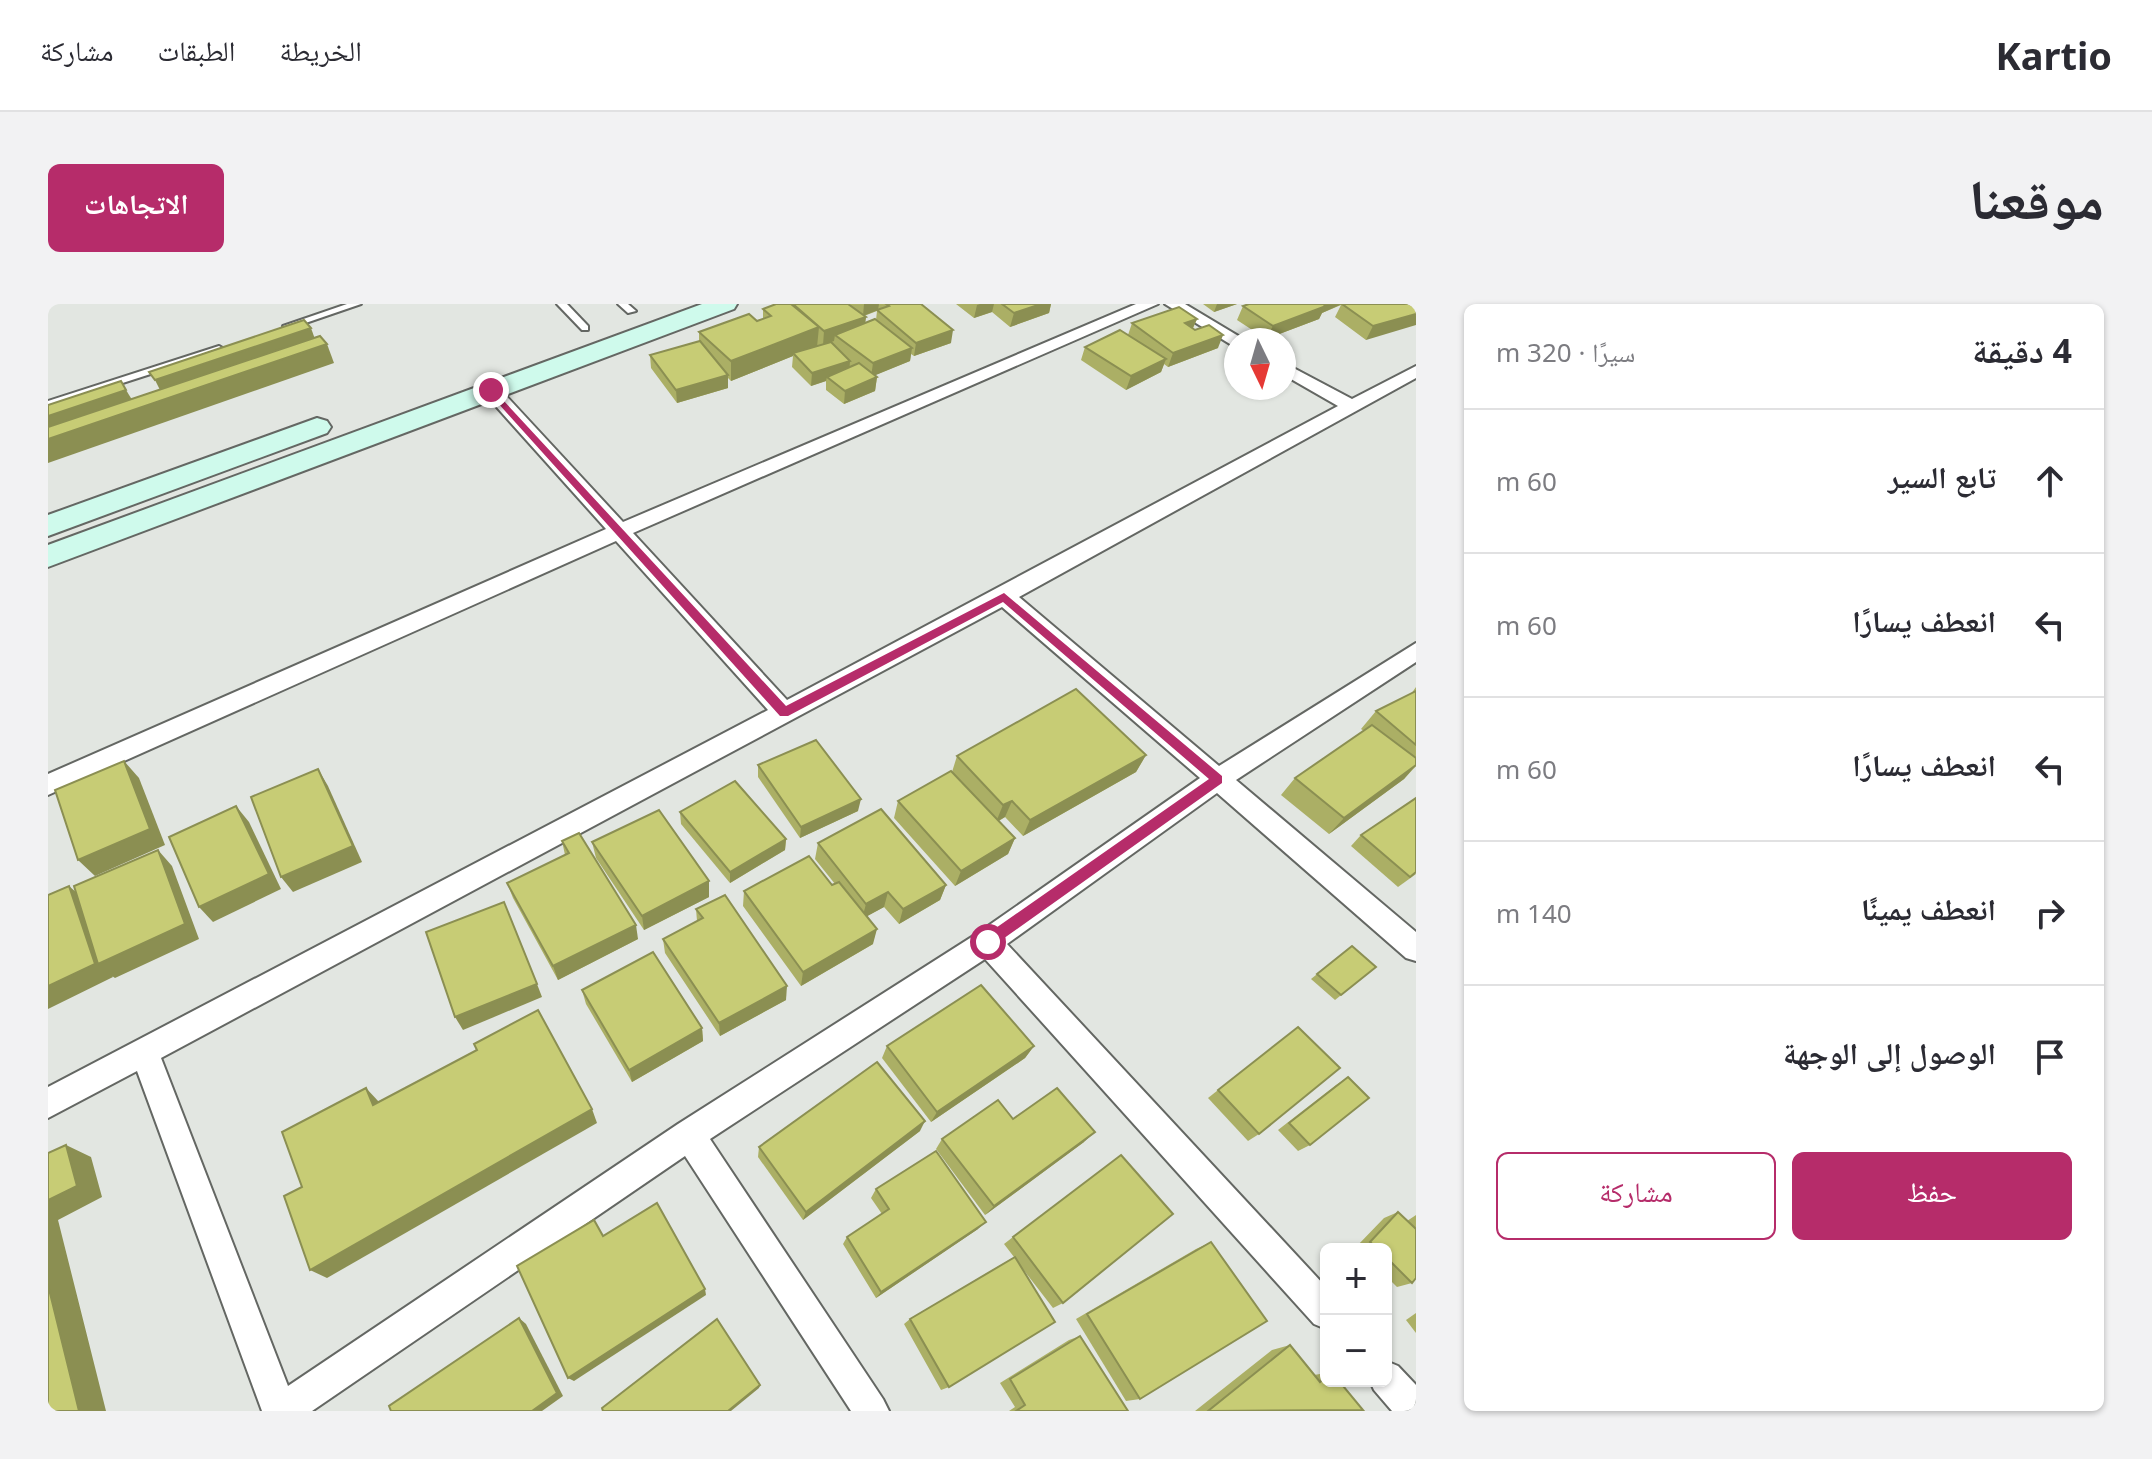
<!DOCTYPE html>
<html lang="ar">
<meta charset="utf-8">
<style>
:root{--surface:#fff;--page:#f2f2f3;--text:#2b2b33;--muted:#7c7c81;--line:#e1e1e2;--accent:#b62c6a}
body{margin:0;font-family:"Noto Sans","Noto Naskh Arabic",sans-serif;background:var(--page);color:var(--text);direction:rtl}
.controls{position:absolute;right:24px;bottom:24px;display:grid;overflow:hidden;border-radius:12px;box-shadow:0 2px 6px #0004}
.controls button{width:72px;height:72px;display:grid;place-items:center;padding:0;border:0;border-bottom:2px solid var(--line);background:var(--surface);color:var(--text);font:40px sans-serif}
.compass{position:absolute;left:1176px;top:24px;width:72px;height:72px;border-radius:50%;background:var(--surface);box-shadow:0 2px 6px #0004;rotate:175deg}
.stop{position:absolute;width:24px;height:24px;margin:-18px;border:6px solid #b62c6a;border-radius:50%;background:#fff}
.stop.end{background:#b62c6a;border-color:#fff;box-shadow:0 2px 8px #0008}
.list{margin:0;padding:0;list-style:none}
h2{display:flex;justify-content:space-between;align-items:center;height:104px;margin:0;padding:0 32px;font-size:34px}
h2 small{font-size:26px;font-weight:400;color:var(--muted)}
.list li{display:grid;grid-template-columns:52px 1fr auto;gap:24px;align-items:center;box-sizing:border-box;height:144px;padding:0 32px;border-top:2px solid var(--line)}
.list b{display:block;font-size:30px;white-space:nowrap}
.list em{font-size:26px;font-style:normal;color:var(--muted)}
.actions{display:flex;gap:16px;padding:24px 32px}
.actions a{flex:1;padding:18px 0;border:2px solid var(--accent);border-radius:12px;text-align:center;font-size:28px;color:var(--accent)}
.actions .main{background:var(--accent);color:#fff}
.icon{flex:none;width:44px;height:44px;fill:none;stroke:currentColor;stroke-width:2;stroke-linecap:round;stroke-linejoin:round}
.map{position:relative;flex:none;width:1368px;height:1107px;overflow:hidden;direction:ltr;border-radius:12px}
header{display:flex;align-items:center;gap:48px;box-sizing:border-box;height:112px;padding:0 40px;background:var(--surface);border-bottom:2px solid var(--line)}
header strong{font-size:38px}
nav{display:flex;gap:44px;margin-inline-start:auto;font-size:28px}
.intro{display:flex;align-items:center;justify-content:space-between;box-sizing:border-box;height:192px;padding:0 48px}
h1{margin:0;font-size:56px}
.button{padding:20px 36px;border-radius:12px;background:var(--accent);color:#fff;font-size:28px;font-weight:700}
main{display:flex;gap:48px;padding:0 48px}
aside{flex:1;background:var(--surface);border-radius:12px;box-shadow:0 2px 6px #0004}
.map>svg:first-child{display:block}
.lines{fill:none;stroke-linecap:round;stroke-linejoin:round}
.lane-casing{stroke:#646763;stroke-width:4}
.street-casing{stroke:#646763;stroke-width:4}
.secondary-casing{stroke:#646763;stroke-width:4}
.lane{fill:#fff;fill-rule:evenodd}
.street{fill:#fff;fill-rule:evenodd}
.secondary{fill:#cffaec;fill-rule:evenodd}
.wall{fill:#abaf65;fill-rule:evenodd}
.shaded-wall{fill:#8b8f52}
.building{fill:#c7cc75;stroke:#8b8f52;stroke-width:2}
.route{fill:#b62c6a}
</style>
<header>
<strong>Kartio</strong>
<nav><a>الخريطة</a><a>الطبقات</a><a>مشاركة</a></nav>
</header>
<div class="intro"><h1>موقعنا</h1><a class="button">الاتجاهات</a></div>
<main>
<aside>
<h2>4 دقيقة<small>سيرًا · 320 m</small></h2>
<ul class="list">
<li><svg class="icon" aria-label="ahead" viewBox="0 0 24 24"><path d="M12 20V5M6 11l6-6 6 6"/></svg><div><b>تابع السير</b></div><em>60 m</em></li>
<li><svg class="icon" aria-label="left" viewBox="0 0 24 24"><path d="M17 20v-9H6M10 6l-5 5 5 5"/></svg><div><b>انعطف يسارًا</b></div><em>60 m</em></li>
<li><svg class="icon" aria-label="left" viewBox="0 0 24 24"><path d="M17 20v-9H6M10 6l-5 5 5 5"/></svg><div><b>انعطف يسارًا</b></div><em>60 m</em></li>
<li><svg class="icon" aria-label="right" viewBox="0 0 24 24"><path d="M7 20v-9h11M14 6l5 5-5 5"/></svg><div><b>انعطف يمينًا</b></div><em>140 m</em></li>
<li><svg class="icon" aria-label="arrive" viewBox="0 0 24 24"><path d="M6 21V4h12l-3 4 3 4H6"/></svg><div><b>الوصول إلى الوجهة</b></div></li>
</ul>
<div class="actions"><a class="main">حفظ</a><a>مشاركة</a></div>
</aside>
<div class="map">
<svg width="1368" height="1107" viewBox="0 0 1368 1107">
<rect width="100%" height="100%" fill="#e2e6e1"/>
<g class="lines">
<defs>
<g id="lane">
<path d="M299,0H313L243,24L235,22Z"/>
<path d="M509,0H519L540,22V26H534Z"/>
<path d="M570,0H580L588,7L580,9Z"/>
<path d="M171,42L176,45L174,47L0,103V97Z"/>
</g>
<g id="street">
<path d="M1088,0H1110L585,229L739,396L1290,102L1236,71V59L1304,95L1368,62V74L971,293L1171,462L1368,339V358L1188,476L1368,628V657L1358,654L1169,489L959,640L1278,983V1025L1266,1020L937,655L662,835L835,1095L841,1107H803L637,852L264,1107H214L89,767L0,814V783L720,406L568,237L0,491V470L558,225L437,90L434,86L437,82H449L575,218ZM954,303L1152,474L930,629L630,820L240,1082L113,754Z"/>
<path d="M1117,0H1137L1197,36H1188V41L1182,40Z"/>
<path d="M1338,1057L1350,1062L1368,1081V1107H1344L1326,1086L1322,1077H1338Z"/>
</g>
<g id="secondary">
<path d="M654,0H689L686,5L0,263V241Z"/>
<path d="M269,114L279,117L283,123L279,129L0,232V211Z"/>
</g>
</defs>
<use href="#lane" class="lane-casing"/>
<use href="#street" class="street-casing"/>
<use href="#secondary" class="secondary-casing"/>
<use href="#lane" class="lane"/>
<use href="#street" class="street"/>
<use href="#secondary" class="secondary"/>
</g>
<g class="wall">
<path d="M728,0H875H874L903,39L866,52L863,50L862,57L827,71L829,73L827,87L796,100L778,86V77L763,82L744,63L745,52L683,77L680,74V84L629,99L603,64L602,51L651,37V28L715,15V5ZM829,7L828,16L817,19L818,13L816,12Z"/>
<path d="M908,0H1003L1001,9L962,23L944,8L926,14Z"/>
<path d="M1155,0H1189L1166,8Z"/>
<path d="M1201,0H1368L1318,36L1287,13L1293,1L1274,9L1271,15L1218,35L1189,16L1195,2Z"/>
<path d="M1149,15L1145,24L1170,44L1120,63L1116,60L1113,68L1078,86L1033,56L1037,43L1080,31L1084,19Z"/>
<path d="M1368,383V462L1356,475L1281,530L1233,491L1247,474L1316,427L1313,425L1328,407L1363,390Z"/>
<path d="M1098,451L1088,468L975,532L957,513L951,517L967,534L960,550L907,582L846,514L850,497L904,468L909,452Z"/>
<path d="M710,461L810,507L752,534L710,473Z"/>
<path d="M632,508L738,535L737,546L682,579L633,520Z"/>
<path d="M1313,531L1368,570L1350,583L1303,542Z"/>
<path d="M514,537L590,635L510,676L465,594L459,579L517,551Z"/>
<path d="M544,538L661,593L596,626L548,554Z"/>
<path d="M770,539L898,581L892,596L851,620L836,603L819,612L825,640L753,682L695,602L696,587L784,581L787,580L767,555Z"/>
<path d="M648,605L738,696L672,732L617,649L615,635L649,617Z"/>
<path d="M1304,642L1328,663L1287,696L1263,675Z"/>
<path d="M534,686L654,724L655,737L584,778L538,700Z"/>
<path d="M1250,723L1211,830L1200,837L1160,794Z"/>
<path d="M839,742H986L977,754L883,818L834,754Z"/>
<path d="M1300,773L1262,841L1250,847L1230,826L1288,781Z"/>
<path d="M965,815L1036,838L937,911L888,845L894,835Z"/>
<path d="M872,827L755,916L710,853L711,843Z"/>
<path d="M828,885L930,925L828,994L795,940L799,933L834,910L823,894Z"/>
<path d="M1350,908L1359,917L1368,911V974L1364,979L1349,983L1338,972V945H1311L1308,943L1336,914Z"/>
<path d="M965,933L1015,999L1005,1004L971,960L901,1083L893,1086L856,1020L862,1015L966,953L956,940Z"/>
<path d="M1163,938L1092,1095L1078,1097L1028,1015L1148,945Z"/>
<path d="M1368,1009V1029L1358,1016Z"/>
<path d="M1032,1032L1080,1107H961L967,1103L952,1079L1021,1036Z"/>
<path d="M1242,1041L1266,1071L1278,1069V1077L1314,1107H1147L1224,1046Z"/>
</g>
<g class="shaded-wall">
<path d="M816,0H831L830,6L815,12Z"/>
<path d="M932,0H946L944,8L926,14L929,1Z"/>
<path d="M993,0H1003L1001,9L962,23L966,9Z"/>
<path d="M1169,0H1189L1166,8Z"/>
<path d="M1274,0H1294L1274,9L1271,15L1218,35L1225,22Z"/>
<path d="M1368,10V21L1318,36L1325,22Z"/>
<path d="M818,13L816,27L787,31L786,37L775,41L776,27Z"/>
<path d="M1149,15L1143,28L1137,19Z"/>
<path d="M771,23L769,43L745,49V52L683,77V57Z"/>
<path d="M263,24L268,38L114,90L107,76Z"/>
<path d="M905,26L903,39L866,52L868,39Z"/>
<path d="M1175,31L1170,44L1120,63L1125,49Z"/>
<path d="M279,40L286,59L0,159V135Z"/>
<path d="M864,44L862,57L823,73L825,59Z"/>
<path d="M1118,55L1113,68L1078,86L1083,72Z"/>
<path d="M802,57L801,71L779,73L778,77L763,82L764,69Z"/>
<path d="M680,71V84L629,99L628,86Z"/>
<path d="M829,73L827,87L796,100L797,87Z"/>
<path d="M78,86L86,99L0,128V112Z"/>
<path d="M1098,451L1088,468L975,532L982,516Z"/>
<path d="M76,457L91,474L117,541L47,572L30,556Z"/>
<path d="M1368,461L1356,475L1281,530L1296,514Z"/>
<path d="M270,465L280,482L314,558L245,588L233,573Z"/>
<path d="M813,495L810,507L752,534L753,523Z"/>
<path d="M964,497L957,513L948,518L955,501Z"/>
<path d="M188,502L201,518L233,585L165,618L151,603Z"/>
<path d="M967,534L960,550L907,582L913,567Z"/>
<path d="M738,535L737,546L682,579V568Z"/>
<path d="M110,546L124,562L151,635L67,674L64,672L65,673L0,705V682L21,582L38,597Z"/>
<path d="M661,577V593L596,626L594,612Z"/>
<path d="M898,581L892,596L851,620L855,605Z"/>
<path d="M840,588L836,603L814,615L818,600Z"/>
<path d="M588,621L590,635L510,676L505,662Z"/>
<path d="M829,625L825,640L753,682L755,668Z"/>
<path d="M489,680L494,693L415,726L407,713Z"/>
<path d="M739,682L738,696L672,732L671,719Z"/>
<path d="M654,724L655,737L584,778L581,766Z"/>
<path d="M986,742L977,754L883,818L889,808Z"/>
<path d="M318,784L331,798L325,801Z"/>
<path d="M544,805L549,819L279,974L262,966Z"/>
<path d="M877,817L872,827L755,916L758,908Z"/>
<path d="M1047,828L1036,838L937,911L946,902Z"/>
<path d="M18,841L43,853L54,893L10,916L58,1107H31L0,981V896Z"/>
<path d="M938,918L930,925L828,994L833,988Z"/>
<path d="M657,985L658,991L526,1077L520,1074Z"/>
<path d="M471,1014L478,1020L515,1092L494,1107H484Z"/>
<path d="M712,1081L711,1084L683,1107H680Z"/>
</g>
<g class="building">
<path d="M728,0H743L771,23L683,57L651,28L701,10L709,17L723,12L715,5Z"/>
<path d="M745,0H800L818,13L776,27Z"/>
<path d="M838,0H873L905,26L868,39L829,6L841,2Z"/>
<path d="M954,0H993L966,9Z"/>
<path d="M1201,0H1275L1278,2L1225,22L1195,2Z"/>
<path d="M1294,0H1368V10L1325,22Z"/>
<path d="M1131,3L1149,15L1137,19L1147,26L1161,21L1175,31L1125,49L1084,19Z"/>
<path d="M827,15L864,44L825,59L787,31Z"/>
<path d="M256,16L263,24L107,76L101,68Z"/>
<path d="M1072,26L1118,55L1083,72L1037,43Z"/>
<path d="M272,32L279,40L0,135V123Z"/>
<path d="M652,37L680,71L628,86L602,51Z"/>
<path d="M783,38L802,57L764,69L745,49Z"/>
<path d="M811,59L829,73L797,87L779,73Z"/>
<path d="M73,77L78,86L0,112V101Z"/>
<path d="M1028,385L1098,451L982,516L964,497L955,501L909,452Z"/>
<path d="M1368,387V441L1328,407Z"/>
<path d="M1324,421L1368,454V461L1296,514L1247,474Z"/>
<path d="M768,436L813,495L753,523L710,461Z"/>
<path d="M76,457L102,525L30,556L7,486Z"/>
<path d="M270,465L305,542L233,573L203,493Z"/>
<path d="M903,467L967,534L913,567L850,497Z"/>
<path d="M687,477L738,535L682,568L632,508Z"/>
<path d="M1368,494V568L1362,573L1313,531Z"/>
<path d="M188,502L221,570L151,603L121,533Z"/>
<path d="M833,505L898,581L855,605L840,588L818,600L770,539Z"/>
<path d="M611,506L661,577L594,612L544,538Z"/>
<path d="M531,529L588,621L505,662L459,579L521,549L514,537Z"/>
<path d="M110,546L137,620L50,660L26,582Z"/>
<path d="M761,552L784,581L791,578L829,625L755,668L696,587Z"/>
<path d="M21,582L47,660L0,682V591Z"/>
<path d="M677,591L739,682L671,719L615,635L655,614L648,605Z"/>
<path d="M456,598L489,680L407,713L378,628Z"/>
<path d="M1304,642L1328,663L1293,691L1269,670Z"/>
<path d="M605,648L654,724L581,766L534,686Z"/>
<path d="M933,681L986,742L889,808L839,742Z"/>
<path d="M490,706L544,805L262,966L236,892L254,883L234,828L318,784L325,801L429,746L426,740Z"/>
<path d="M1250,723L1292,764L1211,830L1170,786Z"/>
<path d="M829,758L877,817L758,908L711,843Z"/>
<path d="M1300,773L1321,794L1262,841L1241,819Z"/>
<path d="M1009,784L1047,828L946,902L894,835L950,796L965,815Z"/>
<path d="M18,841L29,882L0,896V849Z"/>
<path d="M888,847L938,918L833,988L799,933L841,905L828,885Z"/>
<path d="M1073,851L1125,910L1015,999L965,933Z"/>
<path d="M609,899L657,985L520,1074L469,962L546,916L555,932Z"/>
<path d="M1350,908L1368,925V974L1364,979L1338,953V945H1330L1322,938Z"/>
<path d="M1163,938L1219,1017L1092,1095L1039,1010Z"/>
<path d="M967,953L1007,1018L901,1083L862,1015Z"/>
<path d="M0,981L31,1107H0Z"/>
<path d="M471,1014L509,1089L484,1107H343L341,1102Z"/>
<path d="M669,1015L712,1081L680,1107H555L554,1104Z"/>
<path d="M1032,1032L1080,1107H968L977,1101L962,1075Z"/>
<path d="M1242,1041L1272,1078L1278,1073V1077H1291L1315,1106L1160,1107Z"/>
</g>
<path class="route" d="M443,83L738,402L956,289L1174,472V479L945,642H935V633L1161,475L955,298L740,412H732L440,88Z"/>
</svg>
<div class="controls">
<button>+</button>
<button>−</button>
</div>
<svg class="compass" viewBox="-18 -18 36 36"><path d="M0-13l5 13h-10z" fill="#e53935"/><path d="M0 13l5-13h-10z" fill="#7c7c81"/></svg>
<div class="stop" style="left:940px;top:638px"></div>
<div class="stop end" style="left:443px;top:86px"></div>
</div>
</main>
